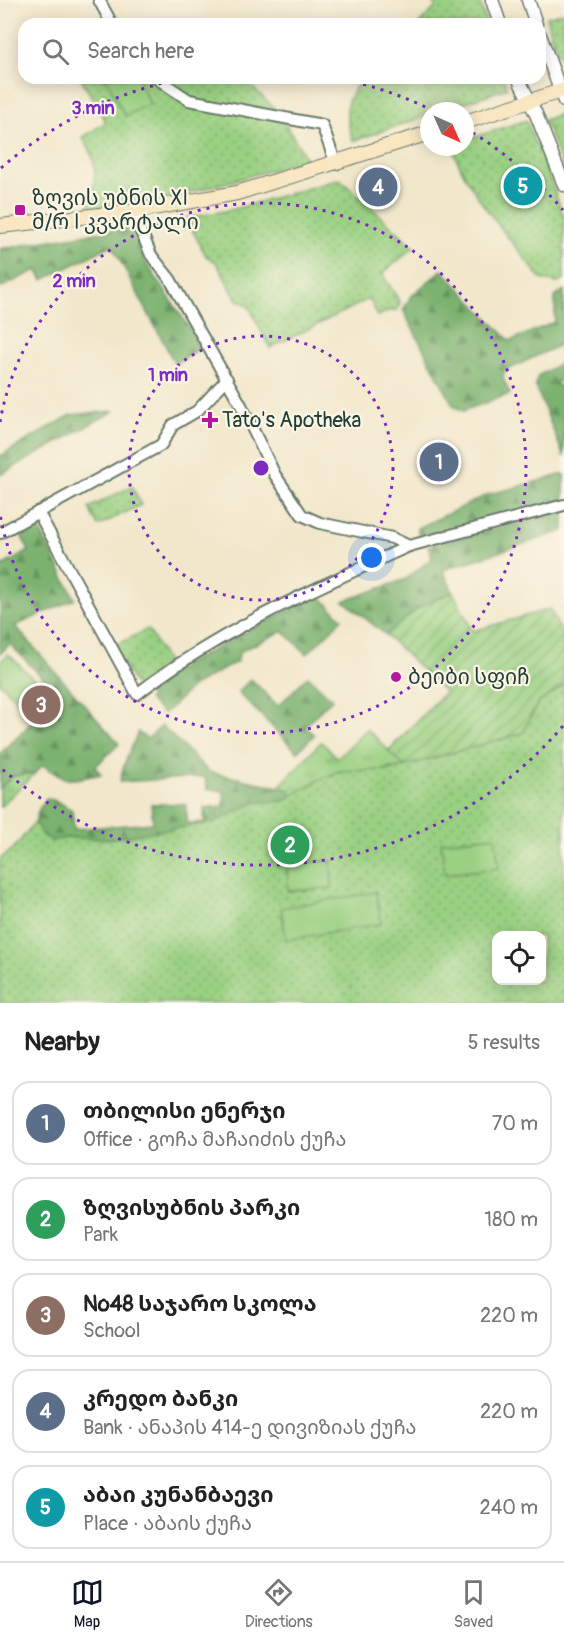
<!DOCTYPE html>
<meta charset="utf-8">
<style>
:root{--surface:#fff;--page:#f6f6f6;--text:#222;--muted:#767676;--line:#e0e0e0;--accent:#111827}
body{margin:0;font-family:Pangolin,"Noto Sans Georgian",sans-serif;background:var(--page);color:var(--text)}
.controls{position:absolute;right:18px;bottom:18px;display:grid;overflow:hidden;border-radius:12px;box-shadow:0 3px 15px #0003}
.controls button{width:54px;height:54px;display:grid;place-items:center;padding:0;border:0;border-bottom:2px solid var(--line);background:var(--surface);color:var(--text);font:30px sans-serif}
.compass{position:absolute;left:420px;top:102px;width:54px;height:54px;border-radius:50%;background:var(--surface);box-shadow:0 3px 15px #0003;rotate:135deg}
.you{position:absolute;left:372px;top:558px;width:21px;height:21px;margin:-15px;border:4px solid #fff;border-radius:50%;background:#1a73e8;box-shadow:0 0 0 9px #1a73e833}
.badge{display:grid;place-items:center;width:39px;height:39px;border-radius:50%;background:var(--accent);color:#fff;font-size:20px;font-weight:700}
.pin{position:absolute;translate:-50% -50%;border:3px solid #fff;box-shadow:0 2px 6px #0006}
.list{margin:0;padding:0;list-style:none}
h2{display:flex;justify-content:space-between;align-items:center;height:78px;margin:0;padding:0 24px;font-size:26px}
h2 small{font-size:20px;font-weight:400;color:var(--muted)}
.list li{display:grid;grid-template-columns:39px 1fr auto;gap:18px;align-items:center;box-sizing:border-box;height:84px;margin:0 12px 12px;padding:0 12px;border:2px solid var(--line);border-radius:18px}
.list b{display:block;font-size:22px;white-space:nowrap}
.list p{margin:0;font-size:20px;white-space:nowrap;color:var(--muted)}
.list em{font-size:20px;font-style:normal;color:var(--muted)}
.icon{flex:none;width:33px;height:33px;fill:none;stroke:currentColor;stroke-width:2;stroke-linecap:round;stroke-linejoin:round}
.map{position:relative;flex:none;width:564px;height:1003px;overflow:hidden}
.search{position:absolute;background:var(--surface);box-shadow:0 3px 15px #0003;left:18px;right:18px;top:18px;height:66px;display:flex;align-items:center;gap:15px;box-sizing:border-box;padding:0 21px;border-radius:18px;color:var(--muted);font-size:22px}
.sheet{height:558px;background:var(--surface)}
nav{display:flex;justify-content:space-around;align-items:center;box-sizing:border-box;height:84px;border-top:2px solid var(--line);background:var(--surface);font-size:16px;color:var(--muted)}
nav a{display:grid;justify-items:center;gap:3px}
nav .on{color:var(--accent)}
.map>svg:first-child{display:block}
.grass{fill:url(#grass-tufts);stroke:#5c865b;stroke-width:1.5}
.forest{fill:url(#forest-firs);stroke:#4d7852;stroke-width:1.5}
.park{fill:url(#park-dots);stroke:#5c865b;stroke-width:1.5;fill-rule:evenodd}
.garden{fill:url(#garden-furrows);stroke:#5c865b;stroke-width:1.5}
.pitch{fill:#9ad082;stroke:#5c865b;stroke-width:1.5}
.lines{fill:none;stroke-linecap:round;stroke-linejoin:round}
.minor-casing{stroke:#687869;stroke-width:14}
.tertiary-casing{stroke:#687869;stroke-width:15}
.secondary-casing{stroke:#687869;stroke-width:16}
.minor{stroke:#fff;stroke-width:10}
.tertiary{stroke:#fff;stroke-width:12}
.secondary{stroke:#f9e7c3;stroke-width:14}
.ring{fill:none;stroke:#7b2cbf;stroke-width:3;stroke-dasharray:3 6}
.poi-dot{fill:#b5179e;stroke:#fcf5e5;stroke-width:2}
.labels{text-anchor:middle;stroke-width:4.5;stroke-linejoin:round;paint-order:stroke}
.poi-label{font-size:21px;fill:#1f3d34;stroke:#fcf5e5;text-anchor:start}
.centre{fill:#7b2cbf;stroke:#fcf5e5;stroke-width:3}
.ring-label{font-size:18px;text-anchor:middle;font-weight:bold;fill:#7b2cbf;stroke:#fcf5e5;stroke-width:4.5;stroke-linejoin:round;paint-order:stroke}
</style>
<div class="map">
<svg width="564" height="1003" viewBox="0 0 564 1003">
<defs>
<pattern id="grass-tufts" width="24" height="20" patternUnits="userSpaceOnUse" patternTransform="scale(1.5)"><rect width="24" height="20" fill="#9ad082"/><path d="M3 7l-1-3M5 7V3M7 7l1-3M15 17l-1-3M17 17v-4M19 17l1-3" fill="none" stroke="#7daa6b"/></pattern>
<pattern id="forest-firs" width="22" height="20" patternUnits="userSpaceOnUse" patternTransform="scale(1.5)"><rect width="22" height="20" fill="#7bb270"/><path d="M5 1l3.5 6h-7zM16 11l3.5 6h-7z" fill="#64925d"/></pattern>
<pattern id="park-dots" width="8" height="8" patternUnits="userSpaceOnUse" patternTransform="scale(1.5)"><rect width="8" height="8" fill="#9ad082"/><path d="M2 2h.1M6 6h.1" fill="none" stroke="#7daa6b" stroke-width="1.8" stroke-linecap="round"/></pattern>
<pattern id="garden-furrows" width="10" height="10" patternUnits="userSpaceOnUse" patternTransform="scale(1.5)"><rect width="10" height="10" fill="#9ad082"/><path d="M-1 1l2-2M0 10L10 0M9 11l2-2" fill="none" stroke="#7daa6b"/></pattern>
</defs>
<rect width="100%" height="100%" fill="#fcf5e5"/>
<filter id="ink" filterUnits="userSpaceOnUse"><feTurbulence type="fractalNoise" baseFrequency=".0167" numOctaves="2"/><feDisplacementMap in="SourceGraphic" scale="12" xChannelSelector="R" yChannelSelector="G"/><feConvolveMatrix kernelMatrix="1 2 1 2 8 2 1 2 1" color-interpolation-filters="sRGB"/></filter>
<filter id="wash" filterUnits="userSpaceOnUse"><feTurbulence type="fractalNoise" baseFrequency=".008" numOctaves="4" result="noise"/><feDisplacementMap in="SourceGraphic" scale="24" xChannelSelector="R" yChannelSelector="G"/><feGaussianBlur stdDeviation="1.35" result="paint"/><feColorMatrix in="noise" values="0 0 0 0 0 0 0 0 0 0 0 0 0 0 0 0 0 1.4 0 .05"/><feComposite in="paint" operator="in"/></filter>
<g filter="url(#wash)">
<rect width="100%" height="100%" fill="#f1e7cb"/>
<g class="grass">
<path d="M561,114L564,124V169L544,120Z"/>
<path d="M367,729L404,766L372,772L340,771L293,796L288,790L279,787L321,742L338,758Z"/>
<path d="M35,773L0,807V788L13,776Z"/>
</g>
<g class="forest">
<path d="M133,226L143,258L198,341L199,349L175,364L112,245L43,280L37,270L0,288V249Z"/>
<path d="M442,270L510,341L555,322V297L564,290V343L505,371L503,378L510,394L463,411L453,405L403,310L411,296Z"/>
<path d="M564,361V379L556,382L564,392V457L535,385L538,376Z"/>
<path d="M114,411L0,475V456L71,415Z"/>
<path d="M564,474V501L439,532L418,535V528L487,495Z"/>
<path d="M564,512V531L443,570L453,592L420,607L386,635L344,601L406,579L432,558L428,546Z"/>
<path d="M35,521L75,599L15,626L119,744L95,767L101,774C72,780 67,785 43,765L35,773L13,776L0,788V754L59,695L10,644L0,654V567L29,551L19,531Z"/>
<path d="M318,594L342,619L307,654L283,631L239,652L238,661L193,686L164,714L149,701V694L155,686L186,664Z"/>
<path d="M308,676L332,699L305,726L314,735L297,752L238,692L251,679L278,706Z"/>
<path d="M162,726L209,772L279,787L289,790L293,796L284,801L254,803L216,822L110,839L66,838L52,841C31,828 32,817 46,799L55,800L72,810L74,829L153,823L151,804H186L187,823H204V808L224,807V791L207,789L205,777L120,782C122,764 131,750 138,732L147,739Z"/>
</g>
<g class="park">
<path d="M431,0H479L487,24H419L436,7Z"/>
<path d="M564,12V65L554,45L546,17Z"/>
<path d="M243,78L278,112L307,160L156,202L87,210C96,186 100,158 82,138L106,122L81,79Z"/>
<path d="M364,78H504L507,88L440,111H429V115L353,141C344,112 342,100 364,78Z"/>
<path d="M527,120L534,143L537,144L564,217V280L557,283L541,279C510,238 468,194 452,147H465V140Z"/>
<path d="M340,179L414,247L382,274L400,302L398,310L388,311L378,316L369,299L270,348L248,305L237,300L216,262L206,256L186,218L231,210Z"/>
<path d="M132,486L141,505L98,526L89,508Z"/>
<path d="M148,629L167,662L139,686L135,685L114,646Z"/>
<path d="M564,685V1003H0V859L13,849L35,822L42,835L52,841L66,838L110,839L216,822L254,803L284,801L318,780L340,771L390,770L523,733L537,704ZM496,936H542V981H496Z"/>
</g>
<path class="garden" d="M453,592L473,631L550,609L564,638V685L537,704L523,733L404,766L388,751L445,692L386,635L420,607Z"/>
<g class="pitch">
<path d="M106,78H137L150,104L125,116Z"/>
<path d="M8,654L44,689L25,708L0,683V662Z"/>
<path d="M495,836L499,868L445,874L441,842Z"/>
<path d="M331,861L332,888L288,891L287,863Z"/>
<path d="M376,892L381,924L286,940L281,908Z"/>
</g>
</g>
<g filter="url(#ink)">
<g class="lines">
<defs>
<g id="minor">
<path d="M99,0L112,24"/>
<path d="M156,78L189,100L322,125L336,164"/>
<path d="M136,211L138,224L151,255L170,279L241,405L275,475L302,515L320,523L392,538L409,546L564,505"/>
<path d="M38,512L137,694C218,631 316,588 409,546"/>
<path d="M0,533L161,445L173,425L197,411L227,379"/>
</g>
<g id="tertiary">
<path d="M492,0L500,24"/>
<path d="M528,0L536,24"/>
<path d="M540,35L564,101"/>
<path d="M518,78L536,114L564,185"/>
</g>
<g id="secondary">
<path d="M465,122L564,90"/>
<path d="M0,226L136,211L237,193L429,133"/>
</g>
</defs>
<use href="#minor" class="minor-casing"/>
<use href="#tertiary" class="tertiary-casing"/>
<use href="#secondary" class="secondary-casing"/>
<use href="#minor" class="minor"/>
<use href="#tertiary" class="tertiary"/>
<use href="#secondary" class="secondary"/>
</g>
</g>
<g class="ring">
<circle cx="261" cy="468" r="132"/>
<path d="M0 422A265 265 0 1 1 0 514"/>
<path d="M563 726A397 397 0 0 1 1 768M1 168A397 397 0 0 1 185 78M337 78A397 397 0 0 1 432 110M465 128A397 397 0 0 1 563 210"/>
</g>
<g class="poi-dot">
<rect x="14" y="204" width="12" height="12" rx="3"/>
<path d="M207 411h6v6h6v6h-6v6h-6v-6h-6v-6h6z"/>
<circle cx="396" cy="677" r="6"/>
</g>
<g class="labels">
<g class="poi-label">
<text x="32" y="205">ზღვის უბნის XI<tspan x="32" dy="24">მ/რ I კვარტალი</tspan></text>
<text x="222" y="427">Tato's Apotheka</text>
<text x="408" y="684">ბეიბი სფიჩ</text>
</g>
</g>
<circle cx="261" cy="468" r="9" class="centre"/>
<g class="ring-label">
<text x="93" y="114">3 min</text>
<text x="74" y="287">2 min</text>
<text x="168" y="381">1 min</text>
</g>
</svg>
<div class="controls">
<button><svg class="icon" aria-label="locate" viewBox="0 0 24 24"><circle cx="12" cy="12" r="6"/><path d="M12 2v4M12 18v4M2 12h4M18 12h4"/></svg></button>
</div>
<svg class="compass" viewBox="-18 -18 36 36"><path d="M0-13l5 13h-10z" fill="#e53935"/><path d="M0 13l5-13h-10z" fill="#767676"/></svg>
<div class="you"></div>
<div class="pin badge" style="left:439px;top:462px;background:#5c6f8a">1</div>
<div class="pin badge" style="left:290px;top:845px;background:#2e9e5b">2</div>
<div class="pin badge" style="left:41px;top:705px;background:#8d6e63">3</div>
<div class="pin badge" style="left:378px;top:187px;background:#5c6f8a">4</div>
<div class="pin badge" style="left:523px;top:186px;background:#0f9aa8">5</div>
<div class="search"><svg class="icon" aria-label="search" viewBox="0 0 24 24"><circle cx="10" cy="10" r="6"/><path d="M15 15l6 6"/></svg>Search here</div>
</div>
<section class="sheet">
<h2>Nearby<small>5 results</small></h2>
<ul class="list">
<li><span class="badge" style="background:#5c6f8a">1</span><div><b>თბილისი ენერჯი</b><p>Office · გოჩა მაჩაიძის ქუჩა</p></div><em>70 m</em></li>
<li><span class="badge" style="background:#2e9e5b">2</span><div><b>ზღვისუბნის პარკი</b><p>Park</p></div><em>180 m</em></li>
<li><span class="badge" style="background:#8d6e63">3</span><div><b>№48 საჯარო სკოლა</b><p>School</p></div><em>220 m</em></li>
<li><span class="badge" style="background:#5c6f8a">4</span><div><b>კრედო ბანკი</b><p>Bank · ანაპის 414-ე დივიზიას ქუჩა</p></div><em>220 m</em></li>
<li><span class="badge" style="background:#0f9aa8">5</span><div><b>აბაი კუნანბაევი</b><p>Place · აბაის ქუჩა</p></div><em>240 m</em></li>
</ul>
</section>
<nav>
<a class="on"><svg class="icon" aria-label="map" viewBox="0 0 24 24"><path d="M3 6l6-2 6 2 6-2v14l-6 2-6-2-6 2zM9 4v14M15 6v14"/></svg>Map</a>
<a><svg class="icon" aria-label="directions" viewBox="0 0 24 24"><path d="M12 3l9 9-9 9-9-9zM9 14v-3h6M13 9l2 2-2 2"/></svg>Directions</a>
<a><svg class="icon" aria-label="saved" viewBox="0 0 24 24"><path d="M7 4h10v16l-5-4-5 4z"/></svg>Saved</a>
</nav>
